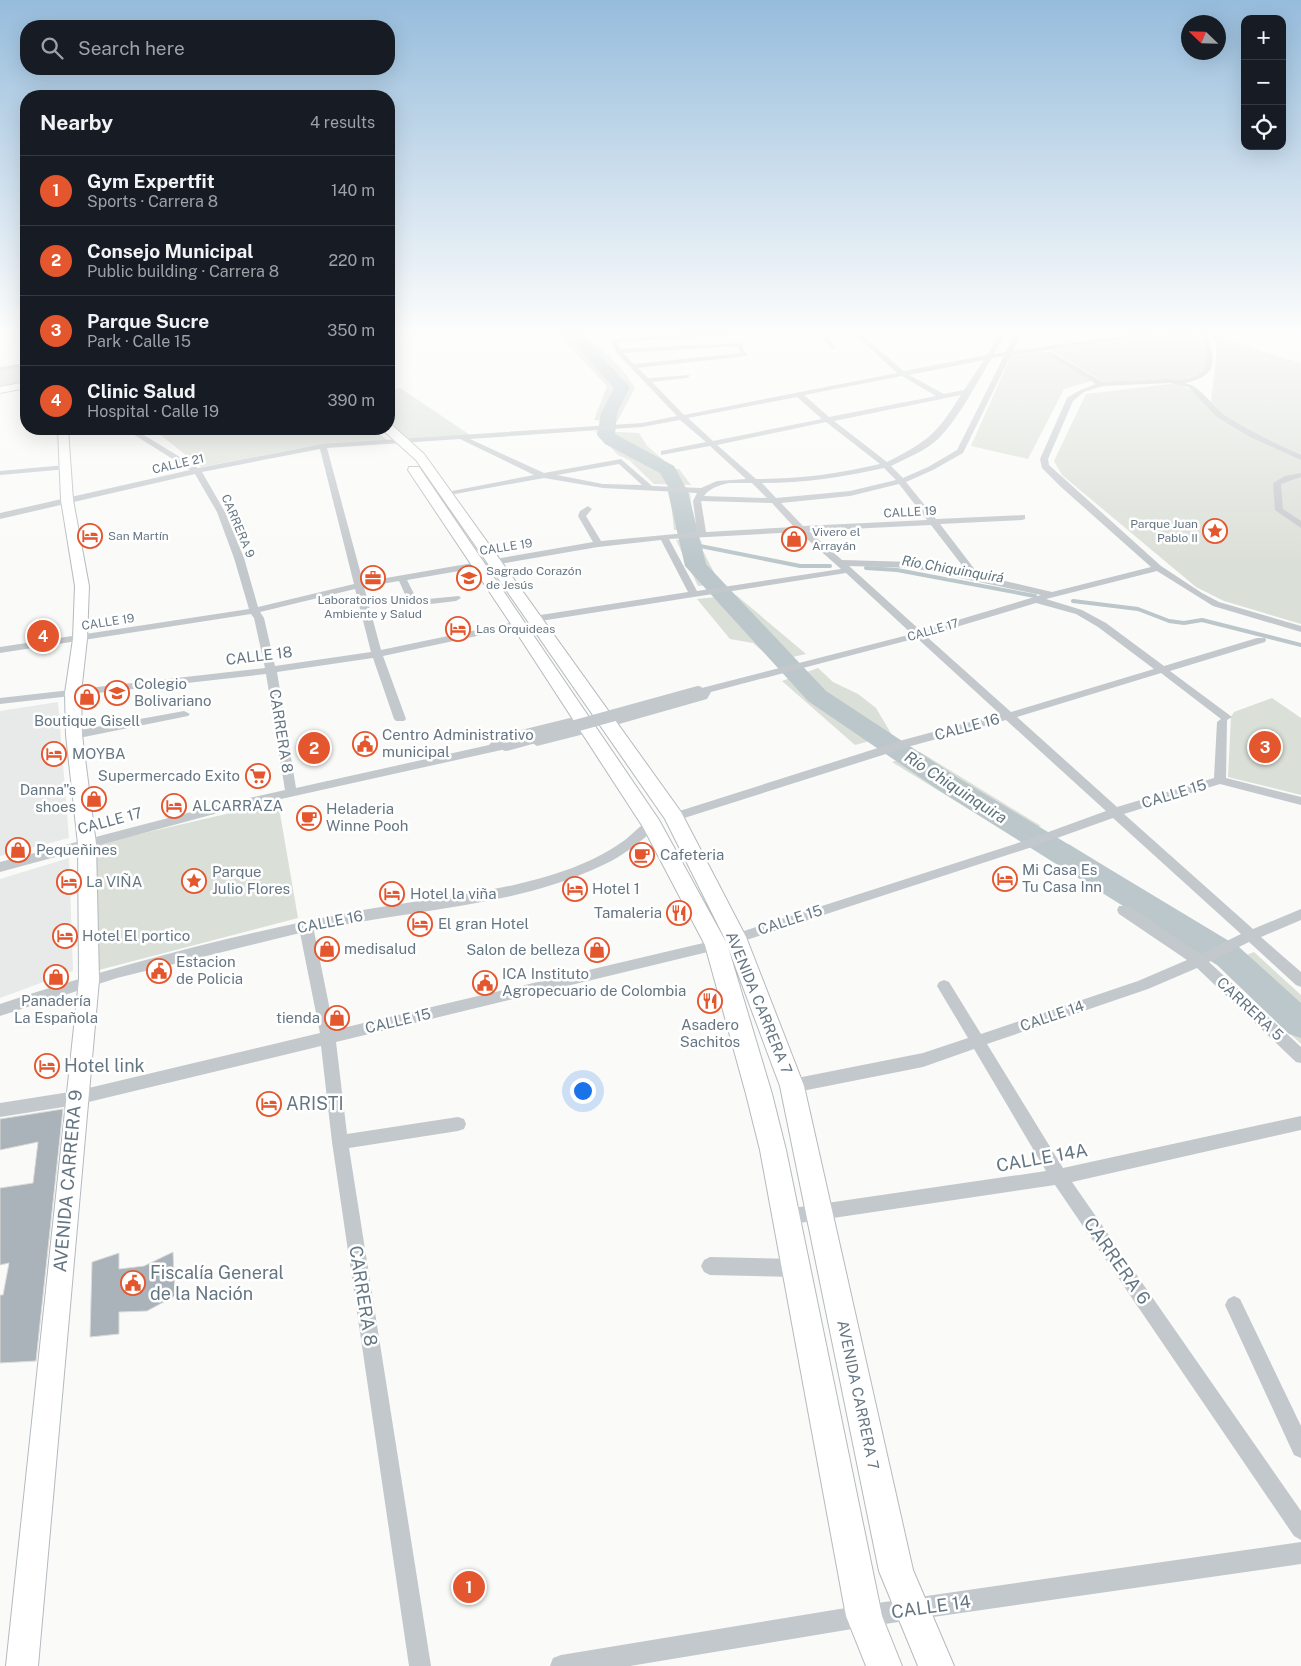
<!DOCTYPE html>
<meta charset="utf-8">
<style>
:root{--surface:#171b24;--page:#242831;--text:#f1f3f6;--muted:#9ea1a6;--line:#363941;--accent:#e4572e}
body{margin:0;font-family:"Public Sans",sans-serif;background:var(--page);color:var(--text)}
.controls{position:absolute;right:15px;top:15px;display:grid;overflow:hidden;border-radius:10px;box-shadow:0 5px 20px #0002}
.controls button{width:45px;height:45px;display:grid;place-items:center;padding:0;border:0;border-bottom:1px solid var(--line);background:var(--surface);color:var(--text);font:25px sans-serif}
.compass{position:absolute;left:1181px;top:15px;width:45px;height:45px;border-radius:50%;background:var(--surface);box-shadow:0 5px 20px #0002;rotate:293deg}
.you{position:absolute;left:582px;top:1090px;width:18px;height:18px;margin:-12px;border:4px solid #fff;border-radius:50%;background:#1a73e8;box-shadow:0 0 0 8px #1a73e833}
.badge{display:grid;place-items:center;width:32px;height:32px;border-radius:50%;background:var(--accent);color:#fff;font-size:16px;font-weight:700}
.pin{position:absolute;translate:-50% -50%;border:2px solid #fff;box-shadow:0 1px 5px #0006}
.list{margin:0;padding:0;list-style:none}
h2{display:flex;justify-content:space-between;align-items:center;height:65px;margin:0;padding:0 20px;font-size:21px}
h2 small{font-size:16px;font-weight:400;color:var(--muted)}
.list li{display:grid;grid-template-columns:32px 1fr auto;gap:15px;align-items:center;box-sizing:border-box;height:70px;padding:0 20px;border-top:1px solid var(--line)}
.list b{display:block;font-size:19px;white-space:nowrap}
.list p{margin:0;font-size:16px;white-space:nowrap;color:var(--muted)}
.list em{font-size:16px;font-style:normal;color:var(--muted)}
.icon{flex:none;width:28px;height:28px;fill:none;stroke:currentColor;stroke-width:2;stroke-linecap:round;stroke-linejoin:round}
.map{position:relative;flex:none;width:1301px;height:1666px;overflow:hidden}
.search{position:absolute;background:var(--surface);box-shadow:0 5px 20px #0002;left:20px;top:20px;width:375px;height:55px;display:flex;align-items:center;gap:12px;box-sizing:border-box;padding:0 18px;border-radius:20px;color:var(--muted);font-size:19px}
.panel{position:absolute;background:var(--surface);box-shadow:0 5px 20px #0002;left:20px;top:90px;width:375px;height:345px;border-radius:20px}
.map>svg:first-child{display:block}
.built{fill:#e8e9e9}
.green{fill:#dadfd7}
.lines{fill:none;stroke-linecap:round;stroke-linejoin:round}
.stream{stroke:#bbc7cb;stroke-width:4}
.river{fill:#bbc7cb;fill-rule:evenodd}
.building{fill:#aab3b9;stroke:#dcdcda}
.secondary-casing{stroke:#b3babf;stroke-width:2}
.primary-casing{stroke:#b5babe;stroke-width:2}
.street{fill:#c3c8cc;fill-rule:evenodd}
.secondary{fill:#fff;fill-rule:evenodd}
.primary{fill:#fff;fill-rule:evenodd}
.street-bridge{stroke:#c3c8cc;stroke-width:12}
.labels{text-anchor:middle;stroke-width:5;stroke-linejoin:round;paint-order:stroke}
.far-street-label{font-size:12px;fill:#657683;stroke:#fff}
.far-poi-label{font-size:12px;fill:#657683;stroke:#fff;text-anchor:start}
.far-water-label{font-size:14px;font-style:italic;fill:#60757c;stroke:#fff}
.street-label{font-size:15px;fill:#657683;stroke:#fff}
.poi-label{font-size:15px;fill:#657683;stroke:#fff;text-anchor:start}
.water-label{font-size:16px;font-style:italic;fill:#60757c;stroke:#fff}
.near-poi-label{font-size:18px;fill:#657683;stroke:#fff;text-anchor:start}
.near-street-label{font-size:18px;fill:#657683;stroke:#fff}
</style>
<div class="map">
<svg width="1301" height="1666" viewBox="0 0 1301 1666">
<rect width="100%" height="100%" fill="#fafaf8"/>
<g class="built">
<path d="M58,702L69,838L0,856V711Z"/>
<path d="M69,858L73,971L0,998V879Z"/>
</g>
<g class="green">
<path d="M554,330H580C600,347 621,365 635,388L617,422L594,420L607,386Z"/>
<path d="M1198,330L1207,360L1205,370L1199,375L1179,381L1104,382L1050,350Z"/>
<path d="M1213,336L1301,363V624L1224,601L1196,587L1062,475L1054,461L1086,394L1178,383L1211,402L1217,348Z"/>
<path d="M1041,350L1092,381L1064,389L1028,459L971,446L1011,356Z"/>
<path d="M26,366V383L0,388V370Z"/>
<path d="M400,388L470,435L409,440L389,425V391Z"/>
<path d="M169,429H372L389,441L308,447L201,467L158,433Z"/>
<path d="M595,431L639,433L647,446L674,469H679L691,485L654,484L629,460L618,455Z"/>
<path d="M670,492L690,493L694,531L674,530Z"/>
<path d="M676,540H701L703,551L720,584L698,586Z"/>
<path d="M736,595L806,654L774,661L753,643L730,639L697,599Z"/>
<path d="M818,668L833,682L858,694L876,708L892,735L855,745L782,681Z"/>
<path d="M1272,698L1301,718V795L1228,777L1231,717L1234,712Z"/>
<path d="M920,752L1041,826L1009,834L892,762Z"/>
<path d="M278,802L298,918L95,971L97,844Z"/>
<path d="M1069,844L1141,889L1211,937L1194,947L1042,852Z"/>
<path d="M1254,952L1301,995V1044L1219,966Z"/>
</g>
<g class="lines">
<g class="stream">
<path d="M690,544L800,566H830"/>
<path d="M866,568L897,570L1035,596"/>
<path d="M1073,601L1138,609L1169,621L1184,623L1202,620L1301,645"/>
</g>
<path class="river" d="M562,330H577L630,387L617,413L615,434L674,466L688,492L706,564L826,691L960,779L1239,947L1301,1003V1038L1289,1034L1217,965L940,791L808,701L685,566L668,492L670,490L660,473L605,444L597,435L601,413L614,388Z"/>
</g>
<g class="building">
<path d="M63,1109L36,1361L0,1363V1295H3L9,1263L0,1265V1188L33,1183L38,1142L0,1150V1119Z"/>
<path d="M173,1252L175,1296L147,1311L119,1312V1334L90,1337L92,1262L119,1253V1269L144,1266Z"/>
</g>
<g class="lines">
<defs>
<g id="secondary">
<path d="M26,382V388L0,393V387Z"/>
<path d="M58,429H68L73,500L89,586L87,639L81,693L82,735L96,844L99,980L38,1666H6L79,980L78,844L66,735L65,693L73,639L75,586L61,500Z"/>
</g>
<path id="primary" d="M389,425L393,426L424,454L681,812L746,937L804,1086L913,1570L954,1666H918L879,1571L780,1086L728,947L772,1094L786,1150L882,1616L902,1666H866L846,1616L760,1150L746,1094L705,945L643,827L511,624L408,470L409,467H419L659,820L727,944L724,937L665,819L416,460L385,432L383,429H389Z"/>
</defs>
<use href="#secondary" class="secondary-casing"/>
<use href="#primary" class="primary-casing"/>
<g class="street">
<path d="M764,330H799L796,332L617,342L620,349L741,343L747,356L638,368L648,378L689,375L690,376L687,378L652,382L684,415L897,373L859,338L858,337L861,335L904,371L987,355L1001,330H1007L994,354L1006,352L1017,330H1023L1013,351L1164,330H1180L1177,332L1011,355L963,453L933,470L906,482L936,519L1025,515V519L1022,520L940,524L979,575L1052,592L1151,567L1061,487L1042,468L1040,459L1067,398L1080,390L1096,384L1047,354V352H1051L1103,382L1170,379C1181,382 1196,378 1204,370L1206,354L1199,330H1205C1215,359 1221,375 1185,383C1202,387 1211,405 1224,415C1249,431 1275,443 1301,455V460L1250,437L1217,417L1188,387L1170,383L1103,386L1084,392L1073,401L1048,459L1049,465L1161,566L1202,593L1219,602L1301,626V632L1213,606L1157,571L1046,599L1082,610L1106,623L1164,666L1257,638H1265L1266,640L1265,642L1170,671L1232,717L1227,720L1226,778L1301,797V805L1220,784L1124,814L1253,929L1301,909V920L1261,937L1301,972V987L1296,985L1249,942L1209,962L1301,1047V1063L1296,1062L1197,968L1148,989L987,1044L1063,1168L1301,1116V1130L1072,1182L1301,1511V1540L1294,1536L1055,1185L786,1225L780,1223L777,1217L780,1211L786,1209L1046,1171L974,1049L923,1067L792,1093L786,1091L784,1086L786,1081L792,1079L923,1053L968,1038L937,986L939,982L944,980L949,982L981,1034L1138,981L1187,960L1119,914L1117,910L1119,906H1129L1200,954L1241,934L1113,818L1029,848L716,950L336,1042L347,1134L458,1117L464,1119L466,1124L464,1129L458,1131L349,1148L431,1666H409L332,1142L321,1046L76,1105L0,1117V1103L76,1091L320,1033L300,933L117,978L0,1016V1004C114,966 229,936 347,913C403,902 462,897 518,884C555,875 591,864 622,842C632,836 644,818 656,822L658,825L656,828C640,842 623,856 603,865C514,908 409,909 314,931L334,1030L716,940L1021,842L1106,811L1006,720L911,746L678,820H670L668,817L670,814L903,740L1000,714L917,638L711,692L707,699L612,726H604L602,724L604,722L698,695L693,692L694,690L912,634L846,573L534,622L529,619L534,616L688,592L661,540L598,547L407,580L417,600L459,596L461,598L456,601L414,606L409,603L399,581L364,587L381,650L519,621L524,624L519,627L383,656L406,719L404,721H396L394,719L373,658L277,672L296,788L489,745L497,736L570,718L574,719L576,721L574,723L505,742H510L512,745L506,749L218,813L0,872V862L218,805L285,790L266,674L0,704V698L265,668L254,618L251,614L0,653V647L249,609L234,558L217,512L195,474L0,519V513L190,470L125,429H134L198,468L323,444L642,423L677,416L616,352L611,339ZM737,346L741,353L634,364L623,353ZM1004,356L957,450L928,467L903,478L891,466C907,458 925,451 938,439C960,417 975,385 992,358ZM984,360L964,390L944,394L909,375ZM902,376L936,396L829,417L804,395ZM961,395C936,435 928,441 887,462L834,421ZM797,397L822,419L713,441L688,418ZM680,420L706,442L661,451V455L710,446L746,479L717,481L701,488L652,486L621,459L544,473L470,439L642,427ZM826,422L880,464C837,474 800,479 756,479L717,445ZM460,439L534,475L447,492H444V496L544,478L603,488L697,493L693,501L697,532L601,541L586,516L592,509L588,506L580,511L578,516L593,542L363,582L327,448ZM320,449L354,584L258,607L244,558L225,512L202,472ZM619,464L642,485L603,484L557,475ZM884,468L896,480L850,491L776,498L762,483C805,483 842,477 884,468ZM729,483H752L767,498L704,496C709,488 720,485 729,483ZM899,484L927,520L803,526L781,503L850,496ZM701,501L772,503L794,527L706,532ZM931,525L968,573L913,562L842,560L809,531ZM799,532L841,569L697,591L669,539ZM849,566L913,568L1041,595L921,631ZM355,589L371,652L275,666L264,618L260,612ZM1036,603L1076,614L1098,627L1154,669L1011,712L926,636ZM1161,673L1221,719L1217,722L1214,778L1117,807L1017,717Z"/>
<path d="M816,330H822L836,348L835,349H831Z"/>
<path d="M26,363V367L0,371V367Z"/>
<path d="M65,465L69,467L68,469L0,475V471Z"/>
<path d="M1301,473V477L1281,484L1283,509L1301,521V528L1275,510L1273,483L1285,476Z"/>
<path d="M184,711L190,714L188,716L74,739L68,735L74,731Z"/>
<path d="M588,726L592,728L594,730L592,732L537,746L531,742L533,739Z"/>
<path d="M710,1257L796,1259L802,1262L805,1268L802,1274L796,1277L710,1275L704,1272L701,1266L704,1260Z"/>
<path d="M1234,1296L1240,1299L1301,1426V1458L1294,1455L1225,1305L1228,1299Z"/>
<path d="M1301,1542V1564L864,1627L630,1666H550L553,1658L561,1655L864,1605Z"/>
</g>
<use href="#secondary" class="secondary"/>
<use href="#primary" class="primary"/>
<path class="street-bridge" d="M506,745L698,692"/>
</g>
<linearGradient id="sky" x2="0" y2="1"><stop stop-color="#96bcdc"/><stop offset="0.59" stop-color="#fdfdfc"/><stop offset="1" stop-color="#fdfdfc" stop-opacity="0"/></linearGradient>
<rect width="1301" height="563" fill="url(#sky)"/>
<defs>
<symbol id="sight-ring" viewBox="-11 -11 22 22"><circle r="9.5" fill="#fff" stroke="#e4572e" stroke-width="1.5"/><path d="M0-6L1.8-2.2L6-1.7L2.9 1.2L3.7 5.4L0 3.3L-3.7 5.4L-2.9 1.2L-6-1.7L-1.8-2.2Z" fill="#e4572e"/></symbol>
<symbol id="hotel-ring" viewBox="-11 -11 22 22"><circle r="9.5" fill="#fff" stroke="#e4572e" stroke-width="1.5"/><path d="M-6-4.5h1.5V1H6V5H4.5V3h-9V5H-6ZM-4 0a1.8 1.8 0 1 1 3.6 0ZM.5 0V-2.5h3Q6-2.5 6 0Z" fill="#e4572e"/></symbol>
<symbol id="shop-ring" viewBox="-11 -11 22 22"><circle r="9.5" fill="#fff" stroke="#e4572e" stroke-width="1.5"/><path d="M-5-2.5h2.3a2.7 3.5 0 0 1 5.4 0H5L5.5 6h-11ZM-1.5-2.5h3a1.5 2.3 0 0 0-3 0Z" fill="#e4572e"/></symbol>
<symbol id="office-ring" viewBox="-11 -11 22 22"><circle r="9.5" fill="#fff" stroke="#e4572e" stroke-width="1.5"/><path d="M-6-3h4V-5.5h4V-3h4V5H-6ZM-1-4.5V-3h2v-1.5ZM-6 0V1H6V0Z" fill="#e4572e"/></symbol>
<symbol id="school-ring" viewBox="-11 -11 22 22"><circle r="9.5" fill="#fff" stroke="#e4572e" stroke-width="1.5"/><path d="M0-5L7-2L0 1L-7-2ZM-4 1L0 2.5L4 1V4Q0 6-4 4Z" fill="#e4572e"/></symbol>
<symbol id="civic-ring" viewBox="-11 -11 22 22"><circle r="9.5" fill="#fff" stroke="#e4572e" stroke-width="1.5"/><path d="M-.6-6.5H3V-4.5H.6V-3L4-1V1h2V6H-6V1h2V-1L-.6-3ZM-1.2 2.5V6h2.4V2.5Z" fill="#e4572e"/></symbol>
<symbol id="supermarket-ring" viewBox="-11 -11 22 22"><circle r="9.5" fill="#fff" stroke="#e4572e" stroke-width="1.5"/><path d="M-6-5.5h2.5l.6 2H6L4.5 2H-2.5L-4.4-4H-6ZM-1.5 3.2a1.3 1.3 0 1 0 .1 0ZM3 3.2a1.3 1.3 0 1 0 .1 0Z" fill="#e4572e"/></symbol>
<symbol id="cafe-ring" viewBox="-11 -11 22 22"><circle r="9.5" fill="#fff" stroke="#e4572e" stroke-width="1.5"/><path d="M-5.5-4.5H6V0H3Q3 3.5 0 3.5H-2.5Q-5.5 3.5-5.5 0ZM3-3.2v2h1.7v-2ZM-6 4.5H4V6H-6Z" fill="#e4572e"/></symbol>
<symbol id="restaurant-ring" viewBox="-11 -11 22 22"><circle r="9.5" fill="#fff" stroke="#e4572e" stroke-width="1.5"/><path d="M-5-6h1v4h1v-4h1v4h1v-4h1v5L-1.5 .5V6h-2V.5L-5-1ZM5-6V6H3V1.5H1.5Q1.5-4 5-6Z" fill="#e4572e"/></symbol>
</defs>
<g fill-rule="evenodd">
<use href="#sight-ring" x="1201" y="517" width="28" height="28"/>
<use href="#hotel-ring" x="76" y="522" width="28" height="28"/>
<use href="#shop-ring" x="780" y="525" width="28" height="28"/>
<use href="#office-ring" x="359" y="564" width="28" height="28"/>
<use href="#school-ring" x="455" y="564" width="28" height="28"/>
<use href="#hotel-ring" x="444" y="615" width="28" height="28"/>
<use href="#school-ring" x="103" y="679" width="28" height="28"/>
<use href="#shop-ring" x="73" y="683" width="28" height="28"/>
<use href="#civic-ring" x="351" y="730" width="28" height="28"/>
<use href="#hotel-ring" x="40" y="740" width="28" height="28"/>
<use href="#supermarket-ring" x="244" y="762" width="28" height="28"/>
<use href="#shop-ring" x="80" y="785" width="28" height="28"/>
<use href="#hotel-ring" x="160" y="792" width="28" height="28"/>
<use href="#cafe-ring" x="295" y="804" width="28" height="28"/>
<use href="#shop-ring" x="4" y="836" width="28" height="28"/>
<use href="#cafe-ring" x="628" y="841" width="28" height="28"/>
<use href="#hotel-ring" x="991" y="865" width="28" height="28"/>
<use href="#sight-ring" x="180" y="867" width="28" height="28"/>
<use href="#hotel-ring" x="55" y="868" width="28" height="28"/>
<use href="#hotel-ring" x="561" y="875" width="28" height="28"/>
<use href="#hotel-ring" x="378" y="880" width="28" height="28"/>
<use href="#restaurant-ring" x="665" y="899" width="28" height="28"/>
<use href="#hotel-ring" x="406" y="910" width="28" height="28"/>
<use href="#hotel-ring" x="51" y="922" width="28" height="28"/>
<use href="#shop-ring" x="313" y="935" width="28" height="28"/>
<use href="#shop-ring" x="583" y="936" width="28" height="28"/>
<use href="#civic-ring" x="145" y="957" width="28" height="28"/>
<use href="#shop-ring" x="42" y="963" width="28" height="28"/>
<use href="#civic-ring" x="471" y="969" width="28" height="28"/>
<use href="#restaurant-ring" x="696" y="987" width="28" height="28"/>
<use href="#shop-ring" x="323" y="1004" width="28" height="28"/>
<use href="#hotel-ring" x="33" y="1052" width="28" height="28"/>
<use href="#hotel-ring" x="255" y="1090" width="28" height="28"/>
<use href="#civic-ring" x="119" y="1269" width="28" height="28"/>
</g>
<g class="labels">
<g class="far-street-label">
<text transform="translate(178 464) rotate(-13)" y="4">CALLE 21</text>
<text transform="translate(910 512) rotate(-3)" y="4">CALLE 19</text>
<text transform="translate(238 526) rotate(67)" y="4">CARRERA 9</text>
<text transform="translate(506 547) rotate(-9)" y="4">CALLE 19</text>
<text transform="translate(108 622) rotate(-9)" y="4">CALLE 19</text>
<text transform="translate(933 630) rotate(-16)" y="4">CALLE 17</text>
</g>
<g class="far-poi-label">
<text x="1198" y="528" text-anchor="end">Parque Juan<tspan x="1198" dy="14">Pablo II</tspan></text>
<text x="812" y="536">Vivero el<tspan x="812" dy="14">Arrayán</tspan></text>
<text x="108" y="540">San Martín</text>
<text x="486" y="575">Sagrado Corazón<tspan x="486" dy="14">de Jesús</tspan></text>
<text x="373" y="604" text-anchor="middle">Laboratorios Unidos<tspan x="373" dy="14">Ambiente y Salud</tspan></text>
<text x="476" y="633">Las Orquideas</text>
</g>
<g class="far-water-label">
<text transform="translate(953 569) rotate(10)" y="5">Río Chiquinquirá</text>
</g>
<g class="street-label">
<text transform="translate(259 656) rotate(-7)" y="5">CALLE 18</text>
<text transform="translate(967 727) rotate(-15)" y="5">CALLE 16</text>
<text transform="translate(281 731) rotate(81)" y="5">CARRERA 8</text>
<text transform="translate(1174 794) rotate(-17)" y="5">CALLE 15</text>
<text transform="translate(110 821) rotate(-15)" y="5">CALLE 17</text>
<text transform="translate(790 920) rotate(-18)" y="5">CALLE 15</text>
<text transform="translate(330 922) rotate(-11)" y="5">CALLE 16</text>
<text transform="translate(759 1003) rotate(68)" y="5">AVENIDA CARRERA 7</text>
<text transform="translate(1250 1009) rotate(43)" y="5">CARRERA 5</text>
<text transform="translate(1052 1016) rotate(-19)" y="5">CALLE 14</text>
<text transform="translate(398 1021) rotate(-13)" y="5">CALLE 15</text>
<text transform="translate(858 1395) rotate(78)" y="5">AVENIDA CARRERA 7</text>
</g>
<g class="poi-label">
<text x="134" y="689">Colegio<tspan x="134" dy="17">Bolivariano</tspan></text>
<text x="87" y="726" text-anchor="middle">Boutique Gisell</text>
<text x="382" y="740">Centro Administrativo<tspan x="382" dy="17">municipal</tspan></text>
<text x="72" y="759">MOYBA</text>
<text x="240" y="781" text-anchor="end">Supermercado Exito</text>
<text x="76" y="795" text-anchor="end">Danna"s<tspan x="76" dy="17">shoes</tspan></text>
<text x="192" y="811">ALCARRAZA</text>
<text x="326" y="814">Heladeria<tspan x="326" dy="17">Winne Pooh</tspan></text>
<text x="36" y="855">Pequeñines</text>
<text x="660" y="860">Cafeteria</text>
<text x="1022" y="875">Mi Casa Es<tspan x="1022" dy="17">Tu Casa Inn</tspan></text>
<text x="212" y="877">Parque<tspan x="212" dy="17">Julio Flores</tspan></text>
<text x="86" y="887">La VIÑA</text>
<text x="592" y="894">Hotel 1</text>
<text x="410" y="899">Hotel la viña</text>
<text x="662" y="918" text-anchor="end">Tamaleria</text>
<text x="438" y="929">El gran Hotel</text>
<text x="82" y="941">Hotel El portico</text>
<text x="344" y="954">medisalud</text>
<text x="580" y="955" text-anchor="end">Salon de belleza</text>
<text x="176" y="967">Estacion<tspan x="176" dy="17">de Policia</tspan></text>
<text x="502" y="979">ICA Instituto<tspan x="502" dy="17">Agropecuario de Colombia</tspan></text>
<text x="56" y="1006" text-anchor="middle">Panadería<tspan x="56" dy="17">La Española</tspan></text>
<text x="320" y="1023" text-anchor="end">tienda</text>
<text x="710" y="1030" text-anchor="middle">Asadero<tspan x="710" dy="17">Sachitos</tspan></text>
</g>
<g class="water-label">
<text transform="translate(956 787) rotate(33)" y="6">Río Chiquinquira</text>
</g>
<g class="near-poi-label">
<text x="64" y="1072">Hotel link</text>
<text x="286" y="1110">ARISTI</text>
<text x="150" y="1279">Fiscalía General<tspan x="150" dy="21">de la Nación</tspan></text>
</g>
<g class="near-street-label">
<text transform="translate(1042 1158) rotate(-10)" y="6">CALLE 14A</text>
<text transform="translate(68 1181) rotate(-85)" y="6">AVENIDA CARRERA 9</text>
<text transform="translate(1117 1261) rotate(55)" y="6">CARRERA 6</text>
<text transform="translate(363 1296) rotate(81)" y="6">CARRERA 8</text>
<text transform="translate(931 1607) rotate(-8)" y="6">CALLE 14</text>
</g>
</g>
</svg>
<div class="controls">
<button>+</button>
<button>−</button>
<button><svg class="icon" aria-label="locate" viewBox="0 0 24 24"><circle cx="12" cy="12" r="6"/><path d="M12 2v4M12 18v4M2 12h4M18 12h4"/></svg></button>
</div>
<svg class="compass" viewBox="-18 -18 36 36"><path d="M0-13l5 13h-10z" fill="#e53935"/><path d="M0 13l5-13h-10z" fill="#9ea1a6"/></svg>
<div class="you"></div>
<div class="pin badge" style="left:469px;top:1587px">1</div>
<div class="pin badge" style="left:314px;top:748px">2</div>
<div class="pin badge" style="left:1265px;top:747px">3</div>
<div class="pin badge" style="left:43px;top:636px">4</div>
<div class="search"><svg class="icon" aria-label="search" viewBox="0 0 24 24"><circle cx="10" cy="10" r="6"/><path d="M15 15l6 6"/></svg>Search here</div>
<section class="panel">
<h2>Nearby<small>4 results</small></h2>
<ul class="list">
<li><span class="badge">1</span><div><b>Gym Expertfit</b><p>Sports · Carrera 8</p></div><em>140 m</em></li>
<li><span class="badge">2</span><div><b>Consejo Municipal</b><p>Public building · Carrera 8</p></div><em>220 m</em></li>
<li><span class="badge">3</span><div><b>Parque Sucre</b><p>Park · Calle 15</p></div><em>350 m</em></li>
<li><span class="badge">4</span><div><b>Clinic Salud</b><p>Hospital · Calle 19</p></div><em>390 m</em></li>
</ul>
</section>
</div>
